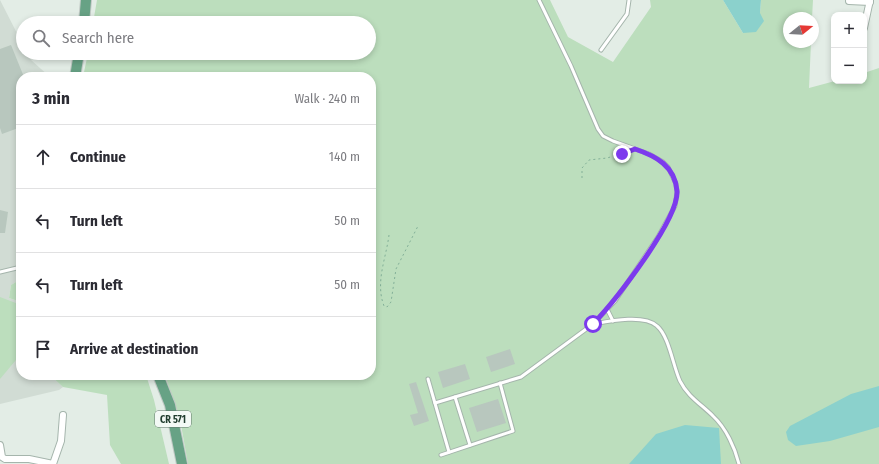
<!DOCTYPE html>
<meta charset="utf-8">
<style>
:root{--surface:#fff;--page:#f7f7f7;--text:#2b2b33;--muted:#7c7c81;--line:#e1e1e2}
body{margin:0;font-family:"Fira Sans Condensed",sans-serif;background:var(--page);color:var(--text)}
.controls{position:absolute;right:12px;top:12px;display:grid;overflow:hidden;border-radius:8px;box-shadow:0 2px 6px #0003}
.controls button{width:36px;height:36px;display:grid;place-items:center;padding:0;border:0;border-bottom:1px solid var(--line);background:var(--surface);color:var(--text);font:20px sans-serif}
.compass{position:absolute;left:783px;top:12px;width:36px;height:36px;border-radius:50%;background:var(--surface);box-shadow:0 2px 6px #0003;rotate:72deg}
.stop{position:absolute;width:12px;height:12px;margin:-9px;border:3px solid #7c3aed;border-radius:50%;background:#fff}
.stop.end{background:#7c3aed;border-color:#fff;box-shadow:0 1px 4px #0008}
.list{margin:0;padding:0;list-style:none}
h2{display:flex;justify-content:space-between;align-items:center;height:52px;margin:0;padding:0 16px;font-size:17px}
h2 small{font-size:13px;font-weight:400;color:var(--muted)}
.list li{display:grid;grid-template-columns:26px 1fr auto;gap:12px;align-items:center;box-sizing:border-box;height:64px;padding:0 16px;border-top:1px solid var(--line)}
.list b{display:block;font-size:15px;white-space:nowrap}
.list em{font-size:13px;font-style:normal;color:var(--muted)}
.icon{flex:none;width:22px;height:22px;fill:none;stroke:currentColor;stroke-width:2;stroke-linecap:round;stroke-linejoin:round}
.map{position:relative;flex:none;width:879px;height:464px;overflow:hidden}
.search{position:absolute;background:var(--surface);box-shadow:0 2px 6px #0003;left:16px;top:16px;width:360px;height:44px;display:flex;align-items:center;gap:10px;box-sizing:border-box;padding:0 14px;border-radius:22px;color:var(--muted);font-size:15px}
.panel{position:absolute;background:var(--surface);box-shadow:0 2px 6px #0003;left:16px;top:72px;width:360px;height:308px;border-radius:16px}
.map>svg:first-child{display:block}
.built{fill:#d1dcd4}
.green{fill:#bcdebd}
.water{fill:#8bd1cc}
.building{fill:#b8c7be}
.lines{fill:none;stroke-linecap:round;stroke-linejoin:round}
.lane-casing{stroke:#a5b5ac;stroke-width:5}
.street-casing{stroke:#a5b5ac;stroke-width:8}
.primary-casing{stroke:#c1c9c5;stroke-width:12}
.path{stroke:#83b098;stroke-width:1;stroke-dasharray:2 3;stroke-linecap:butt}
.lane{stroke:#fff;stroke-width:3}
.street{stroke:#fff;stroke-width:6}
.primary{stroke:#67a285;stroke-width:10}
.route{stroke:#7c3aed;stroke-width:5}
.labels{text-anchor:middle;stroke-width:4;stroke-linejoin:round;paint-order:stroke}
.shield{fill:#f3f9f5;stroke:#61766b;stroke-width:1}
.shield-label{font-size:10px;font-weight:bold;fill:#223e30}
</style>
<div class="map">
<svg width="879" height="464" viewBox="0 0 879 464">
<rect width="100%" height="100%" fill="#e3ede6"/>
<path class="built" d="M0,0L23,45V53H27L31,60L50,77H21V279L11,285L9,298L21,302V375H50L63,387L59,390L0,404Z"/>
<g class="green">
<path d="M97,0H550L568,37L613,62L651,7L650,0H723L743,33L760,13L761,0H813L812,18H789V42H811L809,88L835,81H864V73L879,68V464H188L181,425L165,375H371V77H83L88,53H369V23H93Z"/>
<path d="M21,279V302L9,298L11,285Z"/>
<path d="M0,297L21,305V354L0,379Z"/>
<path d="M50,375H146L154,400L169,464H121L110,445L107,395L63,387Z"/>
</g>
<g class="water">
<path d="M723,0H761L760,13L764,21L756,32L743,33Z"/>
<path d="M879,386V427L830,441L796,446L788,440L786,432L790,426L851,394Z"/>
<path d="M685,425L719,428L721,464H629L656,434Z"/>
</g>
<g class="building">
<path d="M11,45L24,77H21V114L18,115L21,127L2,134L0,128V49Z"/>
<path d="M0,210L8,212L5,233H0Z"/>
<path d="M510,349L515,364L491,372L486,357Z"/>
<path d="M465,364L470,379L443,388L438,372Z"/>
<path d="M416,382L429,421L414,426L410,415L418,413L409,384Z"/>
<path d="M498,399L506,423L477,432L469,408Z"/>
</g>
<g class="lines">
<defs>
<g id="lane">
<path d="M601,50L627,14L629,0"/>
<path d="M0,272L21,267"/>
<path d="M607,309L613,321"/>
<path d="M594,324C610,321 644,314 657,326C669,336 673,366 680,381C688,397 701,404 713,416C726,428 735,448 739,464"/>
<path d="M428,379L449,452"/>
<path d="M455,397L470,445"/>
<path d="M435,403L521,377L593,324L615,301L658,237L675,206L677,192L676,184L668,167L663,162L649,154L613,141L603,136L598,129L571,66L539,0"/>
<path d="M441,455L513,431L500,383"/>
</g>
<g id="street">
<path d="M849,1L870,2"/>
<path d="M864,28L870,0"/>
<path d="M0,445L2,457L5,459H29L53,464"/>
<path d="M53,464L61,441L63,415"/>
</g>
<g id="primary">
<path d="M84,23L86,0"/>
<path d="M75,77L79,53"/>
<path d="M158,375L170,405L182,464"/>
</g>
</defs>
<use href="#lane" class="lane-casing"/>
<use href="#street" class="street-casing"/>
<use href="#primary" class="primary-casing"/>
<g class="path">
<path d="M582,178V168L589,160L607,158L627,152"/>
<path d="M389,235C386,259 375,282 384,306L387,307L391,302L396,269L418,226"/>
</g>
<use href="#lane" class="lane"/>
<use href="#street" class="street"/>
<use href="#primary" class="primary"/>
</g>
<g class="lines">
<path class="route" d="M593,324C614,302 679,220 677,191C675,166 656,156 635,149L622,154"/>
</g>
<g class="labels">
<rect class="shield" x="155" y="411" width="36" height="16" rx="3"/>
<g class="shield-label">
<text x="173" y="423">CR 571</text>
</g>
</g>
</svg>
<div class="controls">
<button>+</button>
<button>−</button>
</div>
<svg class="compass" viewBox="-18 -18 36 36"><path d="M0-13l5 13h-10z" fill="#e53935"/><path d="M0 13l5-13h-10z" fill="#7c7c81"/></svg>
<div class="stop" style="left:593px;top:324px"></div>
<div class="stop end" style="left:622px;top:154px"></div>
<div class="search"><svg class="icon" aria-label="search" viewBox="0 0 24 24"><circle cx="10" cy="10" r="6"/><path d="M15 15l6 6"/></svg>Search here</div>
<section class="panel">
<h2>3 min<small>Walk · 240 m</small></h2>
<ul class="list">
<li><svg class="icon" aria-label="ahead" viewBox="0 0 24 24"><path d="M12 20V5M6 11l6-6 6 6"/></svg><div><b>Continue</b></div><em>140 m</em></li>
<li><svg class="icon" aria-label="left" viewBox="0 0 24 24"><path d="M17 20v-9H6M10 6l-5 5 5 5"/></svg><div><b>Turn left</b></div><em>50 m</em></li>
<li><svg class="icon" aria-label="left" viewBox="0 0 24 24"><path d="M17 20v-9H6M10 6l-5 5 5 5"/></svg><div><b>Turn left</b></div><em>50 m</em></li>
<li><svg class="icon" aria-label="arrive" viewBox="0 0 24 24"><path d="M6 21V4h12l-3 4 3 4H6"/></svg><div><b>Arrive at destination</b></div></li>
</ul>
</section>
</div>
